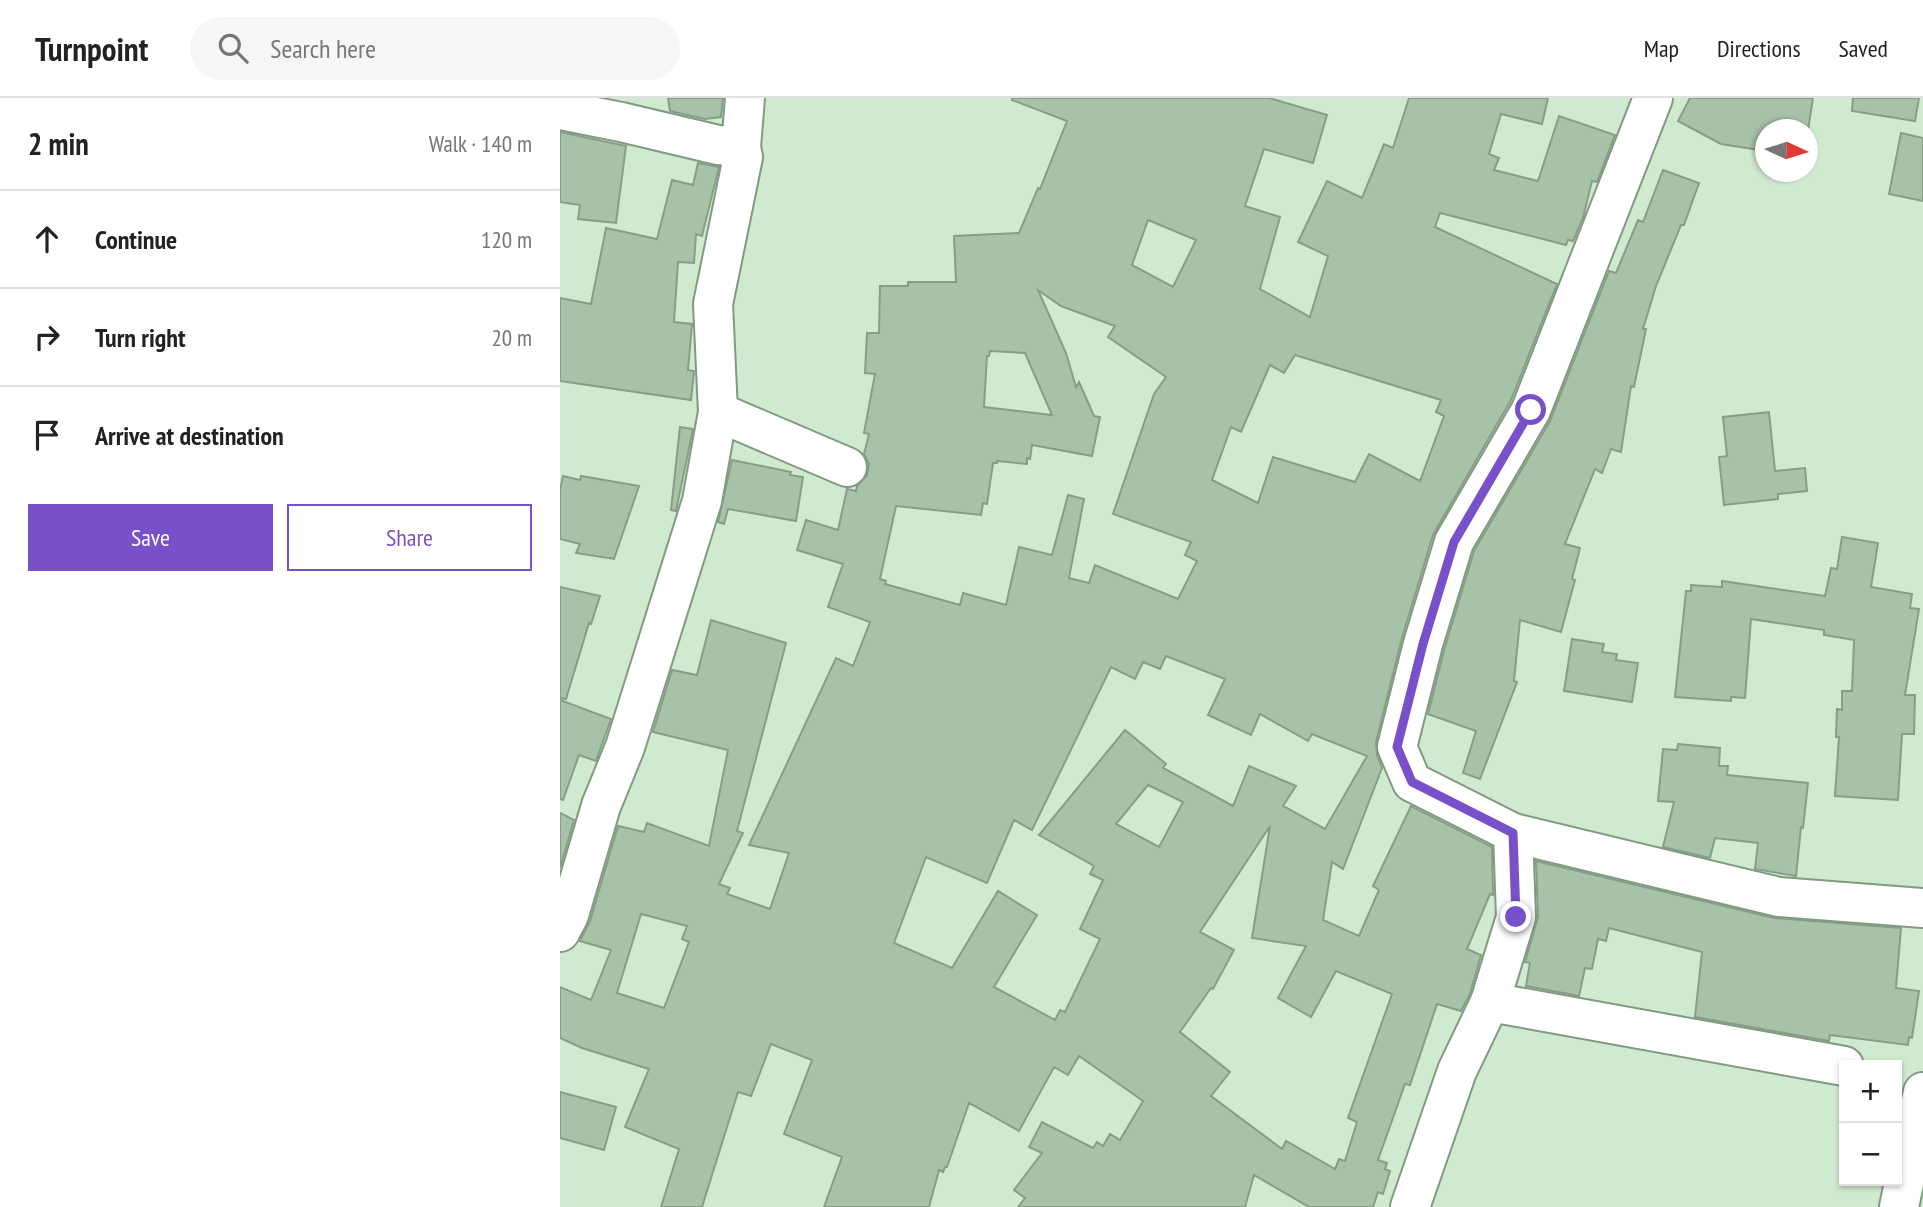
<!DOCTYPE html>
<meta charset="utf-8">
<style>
:root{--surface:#fff;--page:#f6f6f6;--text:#222;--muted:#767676;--line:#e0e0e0;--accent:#7850c9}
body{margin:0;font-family:"PT Sans Narrow",sans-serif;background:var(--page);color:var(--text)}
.controls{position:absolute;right:21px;bottom:21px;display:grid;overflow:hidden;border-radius:0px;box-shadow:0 2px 5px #0004}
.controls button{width:63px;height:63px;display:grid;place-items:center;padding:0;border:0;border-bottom:2px solid var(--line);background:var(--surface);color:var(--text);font:35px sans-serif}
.compass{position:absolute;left:1195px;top:21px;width:63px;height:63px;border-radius:50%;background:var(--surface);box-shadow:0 2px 5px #0004;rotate:94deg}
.stop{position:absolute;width:21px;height:21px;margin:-16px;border:5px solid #7850c9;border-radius:50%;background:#fff}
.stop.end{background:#7850c9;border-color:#fff;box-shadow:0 2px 7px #0008}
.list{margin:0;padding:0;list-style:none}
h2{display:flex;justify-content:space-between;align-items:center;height:91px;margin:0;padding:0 28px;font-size:30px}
h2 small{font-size:23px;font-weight:400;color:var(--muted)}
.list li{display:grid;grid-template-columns:46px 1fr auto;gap:21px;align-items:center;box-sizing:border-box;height:98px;padding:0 28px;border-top:2px solid var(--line)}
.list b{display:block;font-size:26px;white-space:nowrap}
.list em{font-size:23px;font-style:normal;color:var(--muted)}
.actions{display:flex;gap:14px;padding:21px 28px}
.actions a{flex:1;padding:16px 0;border:2px solid var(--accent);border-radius:0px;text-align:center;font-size:24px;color:var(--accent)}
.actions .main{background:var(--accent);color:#fff}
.icon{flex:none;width:38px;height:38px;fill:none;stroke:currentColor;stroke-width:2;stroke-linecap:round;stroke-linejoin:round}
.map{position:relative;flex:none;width:1363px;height:1109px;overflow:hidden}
header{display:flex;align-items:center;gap:42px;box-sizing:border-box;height:98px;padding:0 35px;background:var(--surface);border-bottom:2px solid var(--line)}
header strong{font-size:33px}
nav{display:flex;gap:38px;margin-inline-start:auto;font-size:24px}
.search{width:490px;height:63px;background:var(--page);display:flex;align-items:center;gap:18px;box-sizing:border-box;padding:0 24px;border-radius:38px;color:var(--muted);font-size:26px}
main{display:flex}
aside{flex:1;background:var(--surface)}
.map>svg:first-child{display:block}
.building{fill:#a8c2a8;stroke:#869e86;stroke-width:2;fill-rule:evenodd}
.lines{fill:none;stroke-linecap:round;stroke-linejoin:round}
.minor-casing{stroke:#819a81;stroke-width:42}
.minor{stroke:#fff;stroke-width:38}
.route{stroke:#7850c9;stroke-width:9}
</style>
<header>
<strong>Turnpoint</strong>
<div class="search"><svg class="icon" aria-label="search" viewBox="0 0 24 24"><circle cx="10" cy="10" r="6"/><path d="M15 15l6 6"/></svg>Search here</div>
<nav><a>Map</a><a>Directions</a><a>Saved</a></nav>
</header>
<main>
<aside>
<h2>2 min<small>Walk · 140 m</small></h2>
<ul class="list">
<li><svg class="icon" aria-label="ahead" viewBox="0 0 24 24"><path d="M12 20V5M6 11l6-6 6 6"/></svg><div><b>Continue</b></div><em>120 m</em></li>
<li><svg class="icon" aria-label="right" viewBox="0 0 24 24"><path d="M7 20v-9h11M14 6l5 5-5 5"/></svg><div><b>Turn right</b></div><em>20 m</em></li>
<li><svg class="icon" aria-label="arrive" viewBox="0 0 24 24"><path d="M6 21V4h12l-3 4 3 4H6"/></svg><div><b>Arrive at destination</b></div></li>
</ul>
<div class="actions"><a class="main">Save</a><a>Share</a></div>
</aside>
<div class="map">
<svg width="1363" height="1109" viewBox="0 0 1363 1109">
<rect width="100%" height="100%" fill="#d0ead0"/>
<g class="building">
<path d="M108,0H163L161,19L145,21L110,13Z"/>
<path d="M452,0H709L767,17L753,65L704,51L685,108L720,119L700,191L750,219L768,158L738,144L767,83L802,100L824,46L833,50L849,0H988L982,26L941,16L929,56L939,60L934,72L978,83L999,18L1055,37L1037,84L1032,83L1023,120L1013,143L1008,142L1006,147L880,115L875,129L997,186L951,302L873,437L842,540L816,644L817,657L822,670L783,771L772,764L763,822L799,838L819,792L813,788L851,708L932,749L933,797L930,796L907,851L921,857L910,896L901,913L877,906L850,987L845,986L818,1062L827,1065L825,1071L830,1073L823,1096L818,1094L813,1109H749L694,1077L685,1109H458L465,1100L454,1092L482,1055L469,1049L482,1024L533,1050L537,1044L543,1048L550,1036L560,1042L583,1003L519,958L508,977L494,969L459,1033L409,1005L387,1069H385L383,1074L379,1072L369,1109H264L282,1059L224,1036L252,962L211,946L191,998L178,994L142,1109H101L119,1051L65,1029L89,971L22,950L0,940V889L31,902L51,852L20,843L30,823L58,728L84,734L87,725L149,748L168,652L93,634L112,572L137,577L151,522L226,545L177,733L183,735L159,786L170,790L167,796L210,811L229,755L189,747L276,560L293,568L310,524L268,509L283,466L237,452L246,422L278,432L287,391L296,393L297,388L307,377L309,366L304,356L309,336L304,335L315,276L305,275L307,235H319L320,188H348V184H396L394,138L459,135L478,90L480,91L507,23L452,2ZM588,122L636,142L613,189L572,167ZM478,192L501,208L555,228L548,239L606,279L594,296L553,416L631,444L625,457L637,463L618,501L535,467L529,485L509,480L524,401L508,397L492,457L459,449L446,507L403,495L400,507L325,486L326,483L320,481L336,408L421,417L423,405L427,406L433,365H437V363L467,366V360L470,361L472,347L532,358L540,319L534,318L519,284L516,289L506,255ZM430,253L465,255L492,317L424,309L427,258H429ZM735,257L881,302L876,314L884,318L860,383L809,356L795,384L713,359L698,405L652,382L671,329L681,334L710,267L724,275ZM606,558L665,581L648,617L691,637L700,616L748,643L752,636L807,658L765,731L723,708L736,688L689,668L673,708L603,670L606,666L565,632L479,737L534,768L530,776L543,782L520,831L540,841L505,914L500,912L495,922L434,889L477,817L438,793L392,870L334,845L366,759L427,785L454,722L472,732L551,569L575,581L583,564L600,571ZM588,687L623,704L599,749L556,726ZM710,728L692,840L746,848L718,900L751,919L776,873L832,896L788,1020L797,1024L785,1063L779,1061L775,1071L726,1043L722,1051L651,998L670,974L620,934L651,890L653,891L674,852L640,834ZM81,816L127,828L122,841L129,844L104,910L57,895Z"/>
<path d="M1130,0H1253L1248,32H1206V53L1161,46L1118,23Z"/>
<path d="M1293,0H1359L1355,23L1292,13Z"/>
<path d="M0,34L66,48L56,125L18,121L20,107L0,104Z"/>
<path d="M1341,35L1363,40V103L1329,96Z"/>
<path d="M138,65L159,69L142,138L136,136L134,165L118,164L114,224L132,226L128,272L134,273L131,302L0,283V200L31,206L46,130L97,141L112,82L133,87Z"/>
<path d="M1103,72L1139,85L1124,127H1121L1096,188L1083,231H1086L1074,289L1071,288L1061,354L1051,351L1042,375L1035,371L1005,446L1020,450L1012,481L1015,482L1001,534L960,522L954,583L957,584L920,681L903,675L916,633L868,616L884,552L914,453L990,323L1049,173L1056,175L1078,122L1083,124Z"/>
<path d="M1209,314L1215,373L1245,370L1247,393L1218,396V401L1164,407L1159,359L1167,358L1163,319Z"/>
<path d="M120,329L133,331L116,413L111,412Z"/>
<path d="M172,362L231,374L230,377L243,379L236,423L168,411L164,426L158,424Z"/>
<path d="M3,378L20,382L21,378L79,388L54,461L16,455L20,446L0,441V392Z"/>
<path d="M1282,439L1318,445L1311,489L1352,496L1350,510L1359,511L1345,597H1355L1354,636H1342L1338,702L1275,698L1279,639H1276L1277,611L1282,612V593H1292L1294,542L1264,537V532L1191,521L1185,600L1171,599V603L1115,599L1126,493H1131V487L1162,489V483L1265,498L1271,470L1277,471Z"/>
<path d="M0,489L40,498L31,526L29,525L6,601L0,600Z"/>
<path d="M1012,541L1044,546L1042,554L1057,556L1056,562L1078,565L1072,604L1004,593Z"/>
<path d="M0,602L51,621L36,663L19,657L3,702L0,701Z"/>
<path d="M1118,646L1160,650L1159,668H1168L1167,677L1248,685L1243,730L1241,729L1236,778L1195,771L1198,745L1155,740L1150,760L1103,749L1114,704L1098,703L1103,651L1117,652Z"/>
<path d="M0,715L14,722L0,770Z"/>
<path d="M976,763L1214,820L1341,830L1336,890L1359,893L1352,940L1349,939L1348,947L1270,937L1269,943L1135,919L1142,854L1049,830L1046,843L1038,841L1032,871L1025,870L1019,898L966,888L970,865L965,864L978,819Z"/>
<path d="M0,994L56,1009L44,1052L0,1040Z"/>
</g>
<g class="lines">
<defs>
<g id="minor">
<path d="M1093,0L971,312L894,444L863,546L837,649L852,684L953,735L1219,799L1363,810"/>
<path d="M0,12L61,24L158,47L181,49"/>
<path d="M158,314L287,369"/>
<path d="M0,834L9,817L41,708L65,649L142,403L158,314L153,206L183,59L181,49L185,0"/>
<path d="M930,904L1284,968"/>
<path d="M850,1109L897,973L930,904L956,819L953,735"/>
<path d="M1339,1109L1363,994"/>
</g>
</defs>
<use href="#minor" class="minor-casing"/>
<use href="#minor" class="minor"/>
</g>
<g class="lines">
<path class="route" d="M956,819L953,735L852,684L837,649L863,546L894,444L971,312"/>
</g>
</svg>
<div class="controls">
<button>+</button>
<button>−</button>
</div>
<svg class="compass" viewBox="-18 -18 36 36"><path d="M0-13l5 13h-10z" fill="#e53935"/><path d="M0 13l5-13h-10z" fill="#767676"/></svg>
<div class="stop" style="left:971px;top:312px"></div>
<div class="stop end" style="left:956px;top:819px"></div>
</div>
</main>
